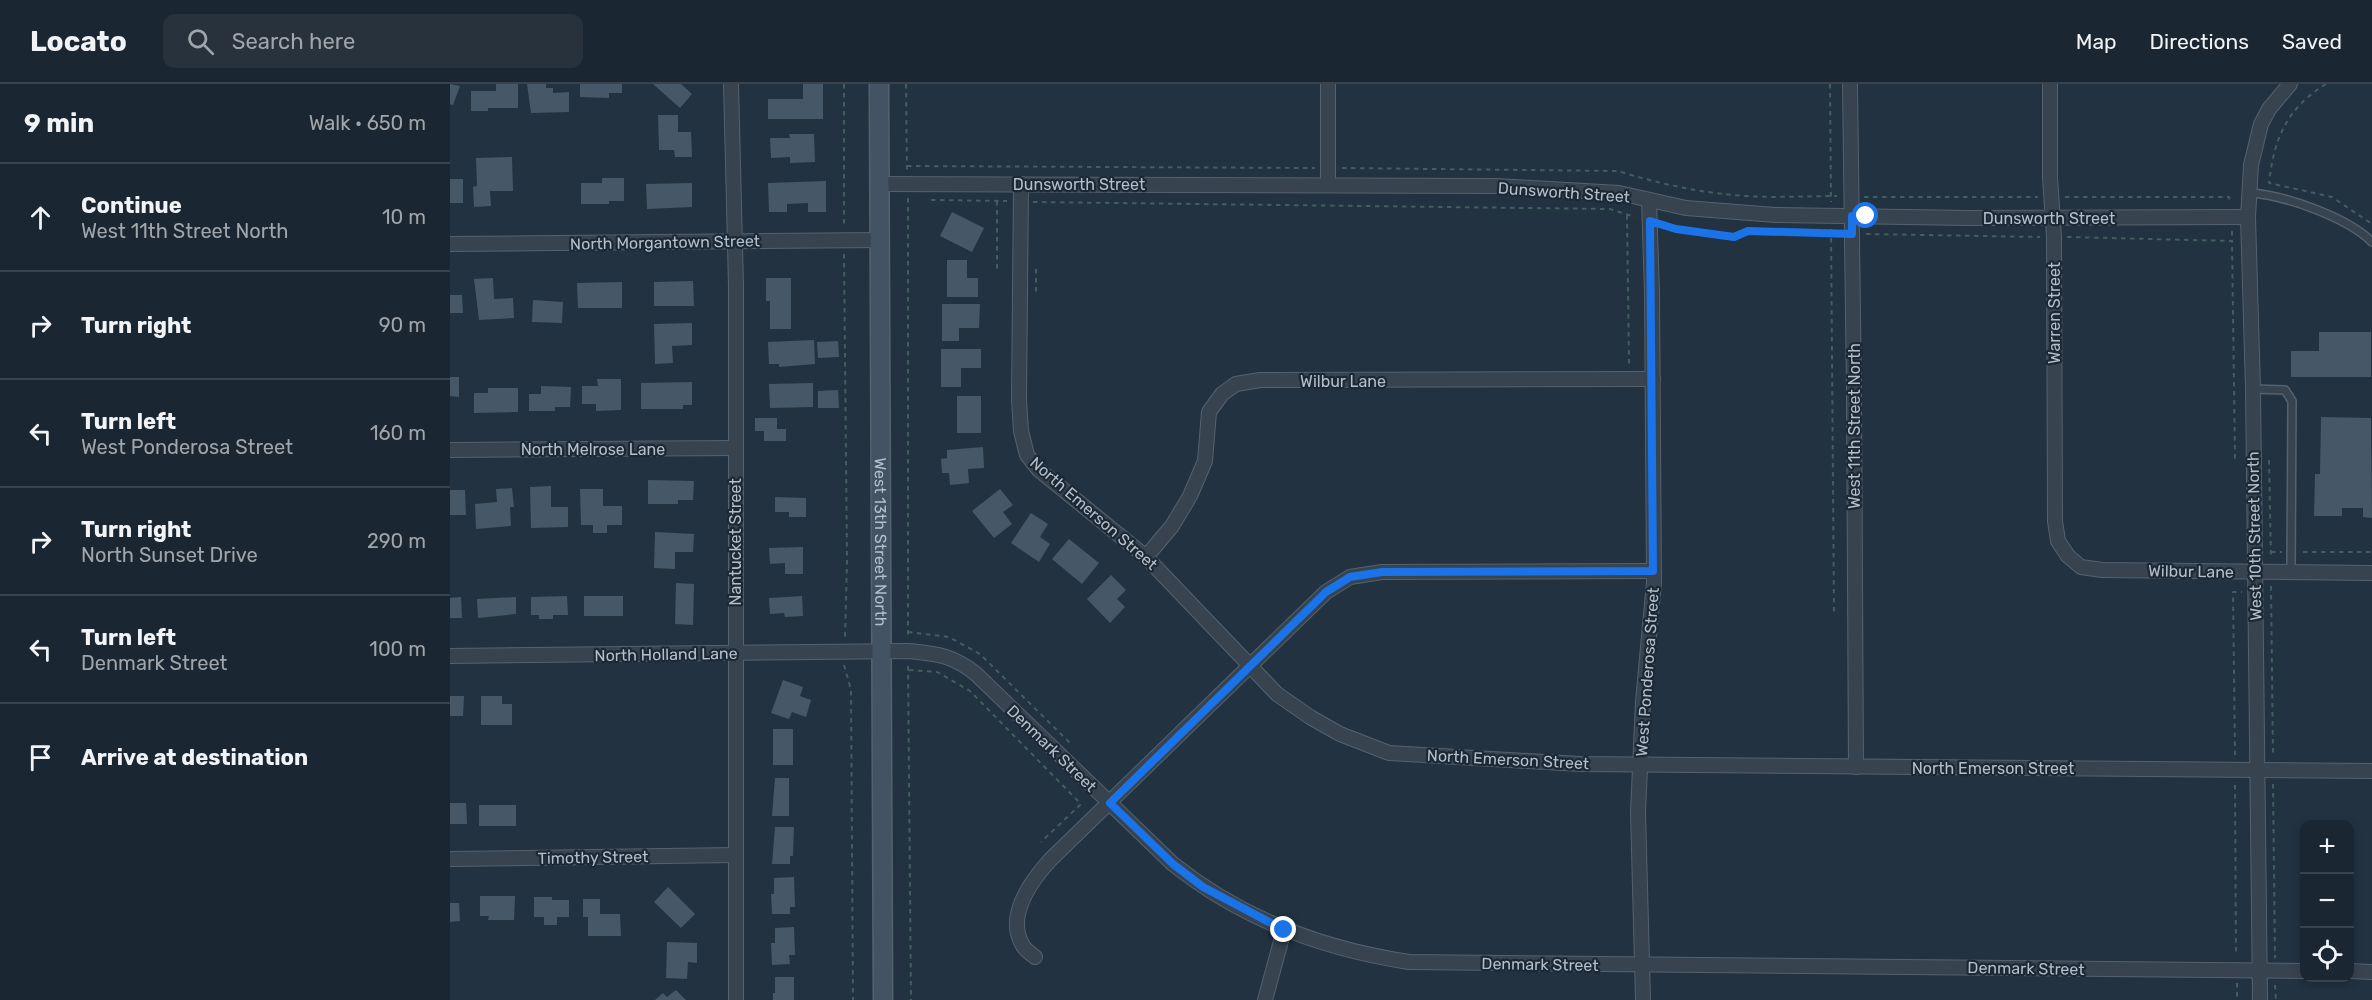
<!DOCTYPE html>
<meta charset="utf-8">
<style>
:root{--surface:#1a2631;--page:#27323d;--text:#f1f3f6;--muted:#9fa5ab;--line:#38434d}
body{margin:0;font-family:Rubik,sans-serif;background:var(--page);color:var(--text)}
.controls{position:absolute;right:18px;bottom:18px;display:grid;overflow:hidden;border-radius:12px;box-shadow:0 3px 9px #0003}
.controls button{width:54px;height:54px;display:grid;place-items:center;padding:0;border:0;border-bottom:2px solid var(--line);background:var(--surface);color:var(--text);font:30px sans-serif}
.stop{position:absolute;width:18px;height:18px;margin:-14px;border:4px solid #1a73e8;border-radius:50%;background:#fff}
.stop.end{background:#1a73e8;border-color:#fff;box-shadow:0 2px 6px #0008}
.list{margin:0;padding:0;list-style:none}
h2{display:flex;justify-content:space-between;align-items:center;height:78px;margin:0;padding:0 24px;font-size:26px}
h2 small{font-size:20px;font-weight:400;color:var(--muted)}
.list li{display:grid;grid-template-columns:39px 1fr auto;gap:18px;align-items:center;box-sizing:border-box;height:108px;padding:0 24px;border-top:2px solid var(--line)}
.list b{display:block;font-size:22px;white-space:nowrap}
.list p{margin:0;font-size:20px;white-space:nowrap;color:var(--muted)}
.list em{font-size:20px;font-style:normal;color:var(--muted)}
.icon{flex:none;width:33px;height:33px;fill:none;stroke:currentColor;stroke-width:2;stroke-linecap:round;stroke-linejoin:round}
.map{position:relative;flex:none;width:1922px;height:916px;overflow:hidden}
header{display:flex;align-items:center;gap:36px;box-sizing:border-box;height:84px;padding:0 30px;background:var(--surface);border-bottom:2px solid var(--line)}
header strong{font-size:28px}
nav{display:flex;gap:33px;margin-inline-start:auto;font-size:21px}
.search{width:420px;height:54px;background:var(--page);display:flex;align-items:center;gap:15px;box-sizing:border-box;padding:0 21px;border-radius:12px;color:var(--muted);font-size:22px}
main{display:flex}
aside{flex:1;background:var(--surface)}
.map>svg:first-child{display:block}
.building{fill:#465867}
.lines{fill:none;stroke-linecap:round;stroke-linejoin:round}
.lane-casing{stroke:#55626e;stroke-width:10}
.street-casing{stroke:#55626e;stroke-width:16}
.secondary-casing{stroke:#55626e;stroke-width:21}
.path{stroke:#425e5e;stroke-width:2;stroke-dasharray:4.5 4.5;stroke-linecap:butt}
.lane{stroke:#374450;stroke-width:7}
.street{stroke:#374450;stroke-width:14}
.secondary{stroke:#445364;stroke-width:18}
.route{stroke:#1a73e8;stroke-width:8}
.labels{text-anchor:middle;stroke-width:4.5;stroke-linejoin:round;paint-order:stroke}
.street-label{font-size:16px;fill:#b3bfcb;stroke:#1c2935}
</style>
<header>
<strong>Locato</strong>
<div class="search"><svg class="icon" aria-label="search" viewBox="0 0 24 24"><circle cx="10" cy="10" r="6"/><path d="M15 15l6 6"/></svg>Search here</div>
<nav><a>Map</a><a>Directions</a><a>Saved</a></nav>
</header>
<main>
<aside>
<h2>9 min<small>Walk · 650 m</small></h2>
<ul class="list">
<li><svg class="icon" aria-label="ahead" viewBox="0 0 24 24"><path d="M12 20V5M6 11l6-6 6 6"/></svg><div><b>Continue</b><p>West 11th Street North</p></div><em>10 m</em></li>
<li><svg class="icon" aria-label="right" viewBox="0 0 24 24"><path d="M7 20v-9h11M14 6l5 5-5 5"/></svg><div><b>Turn right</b></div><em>90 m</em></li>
<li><svg class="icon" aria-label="left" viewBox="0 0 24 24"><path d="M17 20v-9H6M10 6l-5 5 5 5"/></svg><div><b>Turn left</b><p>West Ponderosa Street</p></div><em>160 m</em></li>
<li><svg class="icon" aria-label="right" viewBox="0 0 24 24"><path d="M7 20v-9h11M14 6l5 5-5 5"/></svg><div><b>Turn right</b><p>North Sunset Drive</p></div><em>290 m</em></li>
<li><svg class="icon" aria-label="left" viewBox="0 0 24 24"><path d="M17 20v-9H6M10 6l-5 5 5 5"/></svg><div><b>Turn left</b><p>Denmark Street</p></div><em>100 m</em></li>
<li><svg class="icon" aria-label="arrive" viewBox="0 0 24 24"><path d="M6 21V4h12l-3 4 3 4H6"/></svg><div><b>Arrive at destination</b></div></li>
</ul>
</aside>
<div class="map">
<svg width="1922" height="916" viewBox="0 0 1922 916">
<rect width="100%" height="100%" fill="#223241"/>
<g class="building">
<path d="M0,0L10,2L3,21L0,20Z"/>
<path d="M46,0H68V24H38V27H21V7H46Z"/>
<path d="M77,0H96V4H103V9L119,8V28L81,29Z"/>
<path d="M130,0H172V9H159V14L130,13Z"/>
<path d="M203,0H231L242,10L230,24Z"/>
<path d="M353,0H373V35H318V15H353Z"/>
<path d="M208,31H228V48H241L242,73H225L224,66H209Z"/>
<path d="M339,50H364L365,78L340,79V73L321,74L320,54H340Z"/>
<path d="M62,73L63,107H40L41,122L24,123L23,103L27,102L26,74Z"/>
<path d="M152,94H174V117H159V120H131V99H152Z"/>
<rect x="0" y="95" width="13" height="24"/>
<path d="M376,97V128H358V119L337,120V128H319L318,99Z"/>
<path d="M242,99V123L197,125L196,100Z"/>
<path d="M502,128L534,144L522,168L490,152Z"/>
<path d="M497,176H517V194H528V213H497Z"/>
<path d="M43,194L44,215L63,214L64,234L29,236L24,195Z"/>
<path d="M316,194H341V245H320V217H316Z"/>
<path d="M243,197L244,222H204V198Z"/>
<path d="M172,198V224H128L127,199Z"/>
<path d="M0,211H12L13,229H0Z"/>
<path d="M83,216L113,218L112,239L82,238Z"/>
<path d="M492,220H530L529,244H509V257H492Z"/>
<path d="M242,239V261L222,262L223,279L205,280L204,240Z"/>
<path d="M1869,248H1921V293H1841V267H1869Z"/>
<path d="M364,256L365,280L329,283V280H319L318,258Z"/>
<path d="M388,257L389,273L368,274L367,258Z"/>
<path d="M491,265H531V284H511V303H491Z"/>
<path d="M0,293H9V313L0,312Z"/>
<path d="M147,295H171V326L146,327V320H132V302H148Z"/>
<path d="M242,298V321H233V325H191V299Z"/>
<path d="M363,299V323L320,324L319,300Z"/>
<path d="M91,302L121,303L120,323H105V327H79V310H91Z"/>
<path d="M38,304H68V328L24,329V309H38Z"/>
<path d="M388,306L389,324H368V307Z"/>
<rect x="507" y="312" width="24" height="37"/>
<path d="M1871,333L1921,334L1922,434L1913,433V424H1892V432H1864L1865,390H1870Z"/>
<path d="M305,334H327V345H336V357H314V347H305Z"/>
<path d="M533,363L534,384L518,385L519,399L500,401L499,389H492L491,375L497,374V366Z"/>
<path d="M198,396L244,397L243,416H228V420H198Z"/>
<path d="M101,402V423H118V443L81,444L80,403Z"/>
<path d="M62,404L64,423H60L61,442L26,445L25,420L47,418L46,405Z"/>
<path d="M130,405H153V422H172V441H157V449H143V441H131Z"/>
<path d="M550,405L563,421L553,428L562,440L544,454L522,427Z"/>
<path d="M0,406H15L16,431H0Z"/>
<path d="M325,413L356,414V433H339V428H325Z"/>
<path d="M581,429L598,440L590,453L600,460L589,478L561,459Z"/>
<path d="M205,448L244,450L243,468H225V485L204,484Z"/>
<path d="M619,455L649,479L632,500L602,475Z"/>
<path d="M353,463V490H335V479L320,480L319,464Z"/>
<path d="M661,491L676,506L667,515L675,523L660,539L637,515Z"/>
<path d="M226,499L244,500L243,541L225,540Z"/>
<path d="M117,512L118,531H103V535H89V531H81V513Z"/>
<rect x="134" y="512" width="39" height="20"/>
<path d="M352,512L353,532L335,533L334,529L320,530L319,514Z"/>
<path d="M11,513L12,534H0V514Z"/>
<path d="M66,513V530L28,534L27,515Z"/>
<path d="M333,596L353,603L350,612L361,616L356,633L342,628L339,635L321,629Z"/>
<path d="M0,612H14L13,632H0Z"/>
<path d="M31,612H52V620H62V641H31Z"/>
<rect x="323" y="645" width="20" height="36"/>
<path d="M325,694H339V732H322Z"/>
<path d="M0,719H16L17,740H0Z"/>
<rect x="29" y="721" width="37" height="21"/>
<path d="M325,743H344L343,772H340V780H322Z"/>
<path d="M344,793L345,823H340V830H322L321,810H324V794Z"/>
<path d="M218,803L245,830L231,844L204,818Z"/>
<path d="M30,812H65L64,836H38L39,832H30Z"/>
<path d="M84,813H102V816H119V833H107V841H94V833H84Z"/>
<path d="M133,815H150V830H170L171,852H138V833H133Z"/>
<path d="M0,819H9L10,837L0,838Z"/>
<path d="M344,843L345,871H339L340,880L322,881L321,859H325V844Z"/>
<path d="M217,858L247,859V879L238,878L237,895L216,894Z"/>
<path d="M325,893H344V916H323V909H325Z"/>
<path d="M226,906L236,916H205L213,909L217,913Z"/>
</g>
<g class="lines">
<defs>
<g id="lane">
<path d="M1800,109C1834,111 1897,133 1922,158"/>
<path d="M1803,305L1835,306L1842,317L1841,488"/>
</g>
<g id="street">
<path d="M281,0L286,201V916"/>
<path d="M878,0V101"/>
<path d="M1400,0L1404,309L1406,683"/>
<path d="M1600,0V93L1604,153L1605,437L1608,457L1618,472L1631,483L1652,486L1922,489"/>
<path d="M429,100L1046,102L1169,109L1236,124L1325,131L1519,134L1798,133"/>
<path d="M571,100L569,316L571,347L577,371L589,386L696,473L827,610L860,633L890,650L939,669L1130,680L1922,687"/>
<path d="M0,160L429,156"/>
<path d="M0,366L285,364"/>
<path d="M696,473L722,442L740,412L755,377L759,328L772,310L786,300L810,296L1203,295"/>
<path d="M0,572L458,567C487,570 503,571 526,590L723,780C792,835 872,865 959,878L1854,887"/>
<path d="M0,775L285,771"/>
<path d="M585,873C581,870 574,865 572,860C556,831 582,796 600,776L876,508L900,493L932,488L1203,487"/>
<path d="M1900,887L1922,888"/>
<path d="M815,916L834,846"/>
<path d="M1193,916L1188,728L1193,618L1204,498L1202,209L1199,116"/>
<path d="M1810,916L1803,305L1798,133L1801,81L1811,40L1819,25L1840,0"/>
</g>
<g id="secondary">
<path id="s1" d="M429,0L433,916"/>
</g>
</defs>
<use href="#lane" class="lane-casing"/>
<use href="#street" class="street-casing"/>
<use href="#secondary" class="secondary-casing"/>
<g class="path">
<path d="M394,0V143"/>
<path d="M456,0L457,87"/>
<path d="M1380,0L1381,118"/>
<path d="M1876,0C1837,24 1824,54 1819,99L1882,113L1922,140"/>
<path d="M457,82L865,84"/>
<path d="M892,84L1168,87C1210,100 1251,109 1295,112C1325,114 1357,112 1387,112"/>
<path d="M1414,113H1588"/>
<path d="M1615,113H1779L1780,120"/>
<path d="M458,114V552"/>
<path d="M481,116L557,117"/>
<path d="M547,117V189"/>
<path d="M583,118L1160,125L1185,133"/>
<path d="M1177,131L1179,281"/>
<path d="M1214,141L1226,145L1284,153L1298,147L1389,150"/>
<path d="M1381,145L1384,529"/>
<path d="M1782,147V157"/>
<path d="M1416,150L1590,153"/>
<path d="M1617,153L1782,157L1785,374H1790"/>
<path d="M394,170L397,478L395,554"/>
<path d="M586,185V212"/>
<path d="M1819,376L1821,475"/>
<path d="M1821,468H1832"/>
<path d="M1853,468H1922"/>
<path d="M1821,502L1823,673"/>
<path d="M458,548L499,553L530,570L621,660"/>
<path d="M394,581L401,606L403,916"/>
<path d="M458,582L461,916"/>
<path d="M459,586L487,588L520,607L631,720L591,758"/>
<path d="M1785,671L1783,508H1792"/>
<path d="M1823,700L1825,874"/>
<path d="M1785,701L1786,872"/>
<path d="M1787,899V916"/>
<path d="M1825,901L1826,916"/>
</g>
<use href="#lane" class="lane"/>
<use href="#street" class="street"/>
<use href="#secondary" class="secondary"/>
</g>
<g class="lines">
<path class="route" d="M834,846L753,803L723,780L660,719L876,508L900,493L932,488L1203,487L1200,137L1226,145L1284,153L1298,147L1402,150V132H1416"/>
</g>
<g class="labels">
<g class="street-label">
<text x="629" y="106">Dunsworth Street</text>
<text transform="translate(1114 108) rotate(4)" y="6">Dunsworth Street</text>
<text x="1599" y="140">Dunsworth Street</text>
<text transform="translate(215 158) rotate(-1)" y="6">North Morgantown Street</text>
<text transform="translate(1604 229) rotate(-90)" y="6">Warren Street</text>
<text x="893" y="303">Wilbur Lane</text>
<text transform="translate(1404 342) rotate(-90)" y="6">West 11th Street North</text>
<text x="143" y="371">North Melrose Lane</text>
<text transform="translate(644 429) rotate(41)" y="6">North Emerson Street</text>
<text transform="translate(1804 452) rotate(-91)" y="6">West 10th Street North</text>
<text transform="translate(285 458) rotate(-90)" y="6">Nantucket Street</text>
<text dy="6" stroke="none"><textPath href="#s1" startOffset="458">West 13th Street North</textPath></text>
<text transform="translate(1741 487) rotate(1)" y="6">Wilbur Lane</text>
<text transform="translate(216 570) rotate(-1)" y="6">North Holland Lane</text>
<text transform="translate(1197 588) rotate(-86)" y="6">West Ponderosa Street</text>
<text transform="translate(602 664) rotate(44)" y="6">Denmark Street</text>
<text transform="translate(1058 675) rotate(3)" y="6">North Emerson Street</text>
<text x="1543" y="690">North Emerson Street</text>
<text transform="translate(143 773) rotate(-1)" y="6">Timothy Street</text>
<text transform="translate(1090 880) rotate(1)" y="6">Denmark Street</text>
<text transform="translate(1576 884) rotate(1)" y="6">Denmark Street</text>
</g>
</g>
</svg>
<div class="controls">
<button>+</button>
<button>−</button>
<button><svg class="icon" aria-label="locate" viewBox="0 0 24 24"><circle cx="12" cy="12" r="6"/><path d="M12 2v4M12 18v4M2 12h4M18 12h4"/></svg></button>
</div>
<div class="stop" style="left:1416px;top:132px"></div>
<div class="stop end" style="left:834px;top:846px"></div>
</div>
</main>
